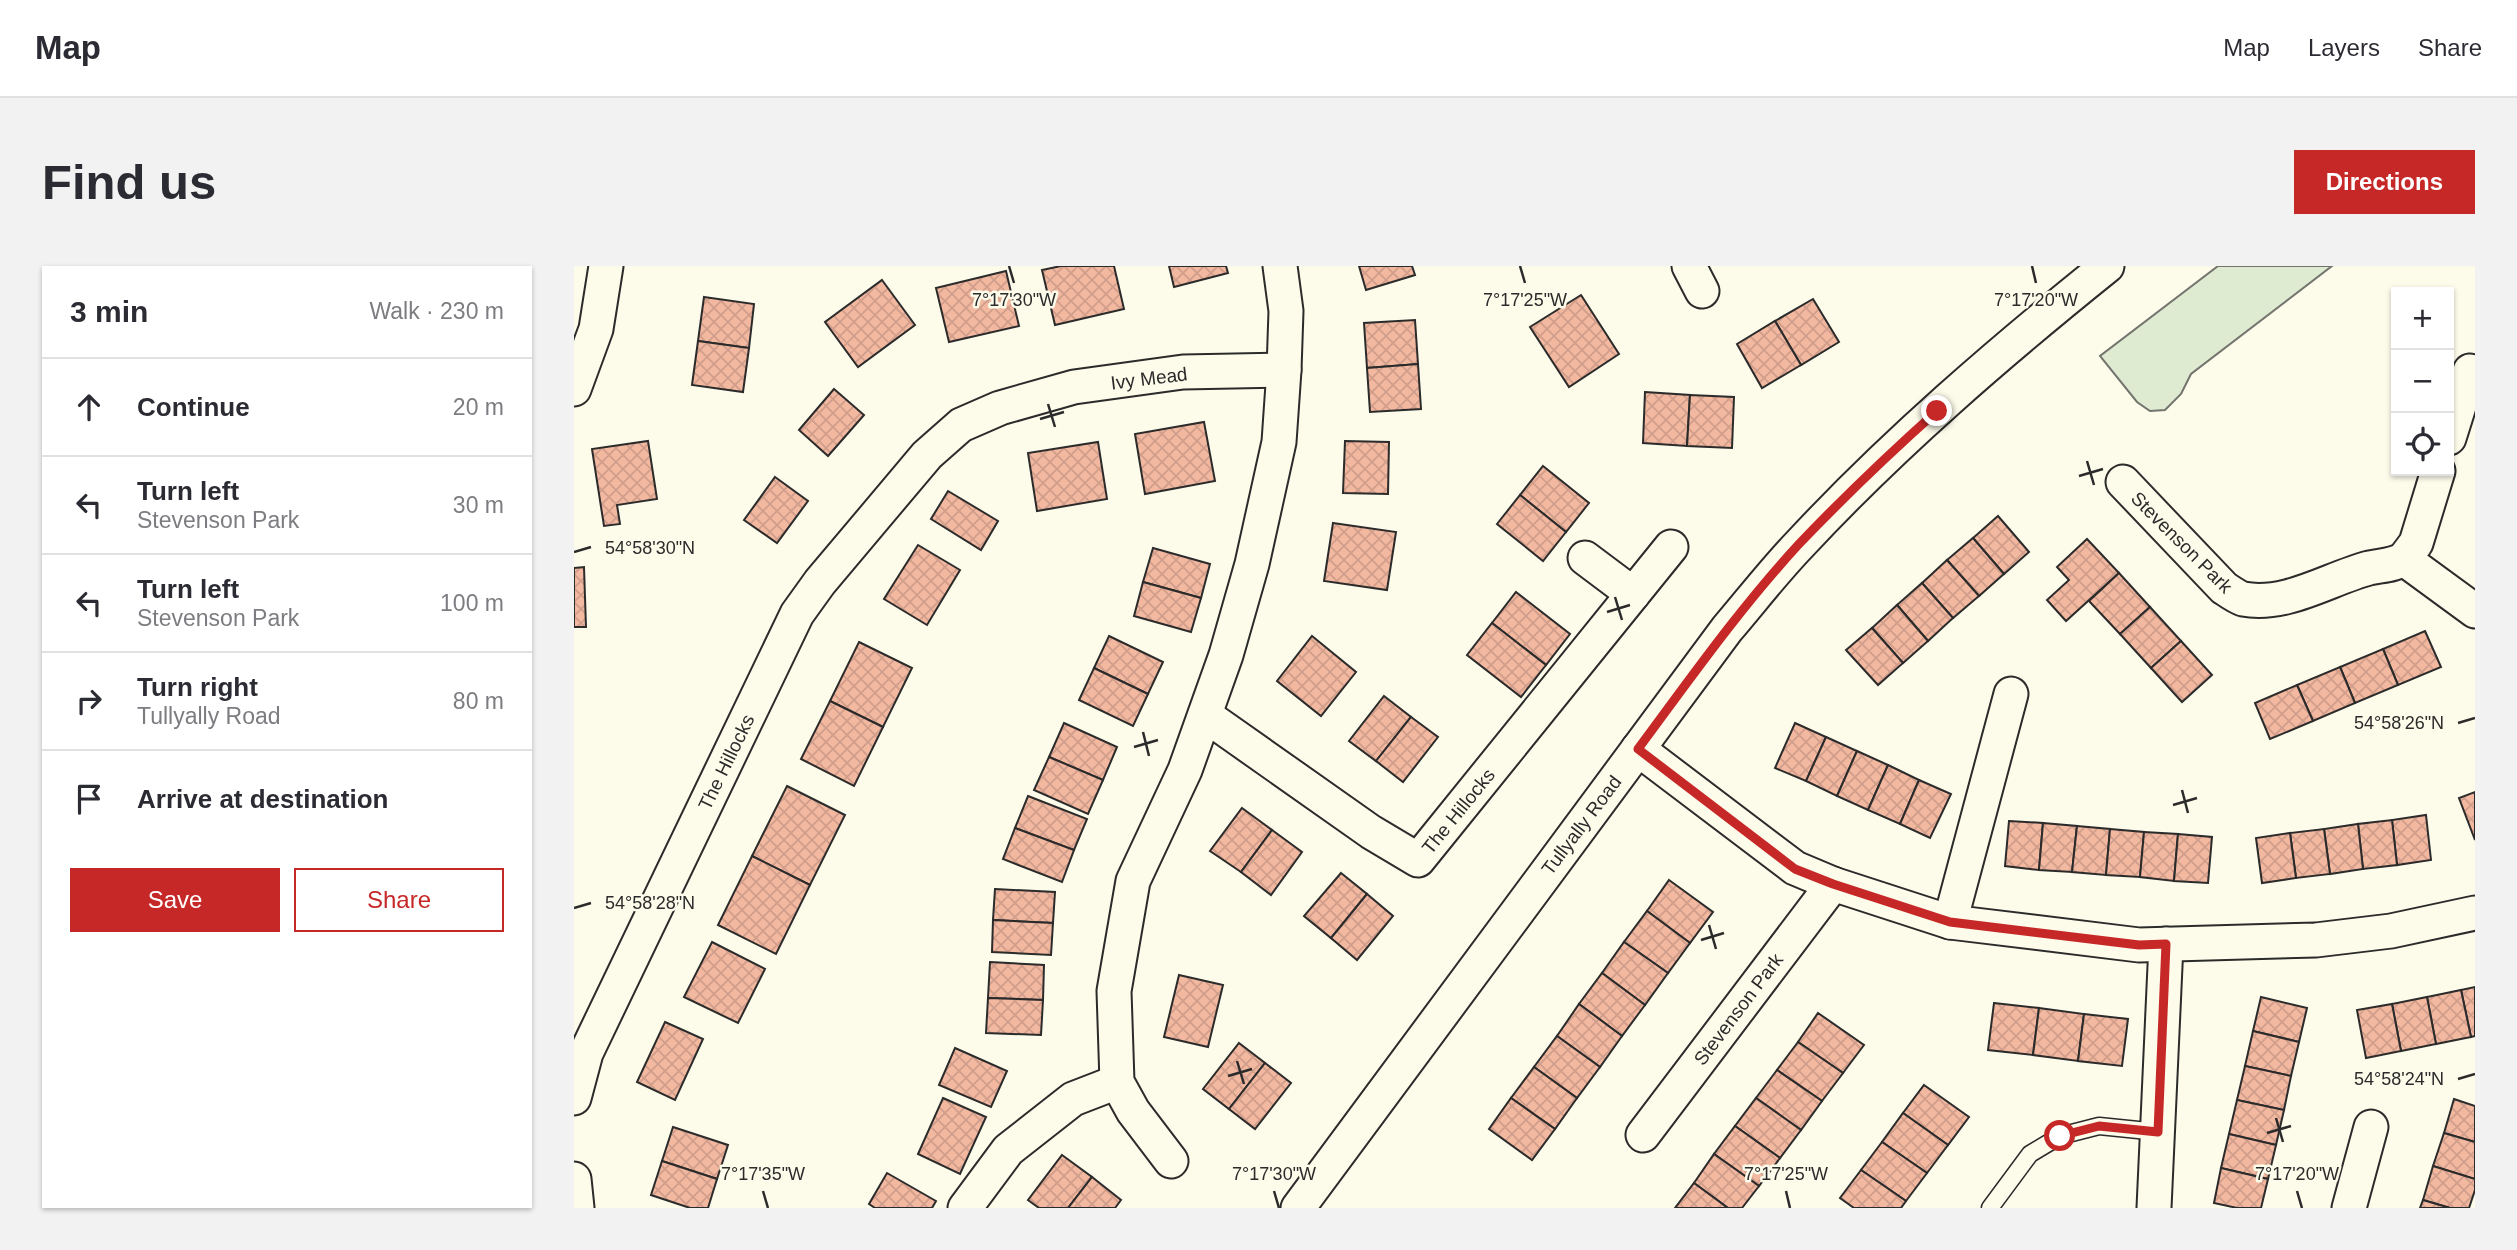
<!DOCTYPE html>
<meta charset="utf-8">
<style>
:root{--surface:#fff;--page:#f2f2f3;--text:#2b2b33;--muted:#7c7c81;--line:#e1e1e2;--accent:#c62828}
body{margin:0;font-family:Helvetica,sans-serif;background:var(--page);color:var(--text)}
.controls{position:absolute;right:21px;top:21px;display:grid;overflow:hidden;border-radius:0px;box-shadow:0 2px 5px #0004}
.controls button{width:63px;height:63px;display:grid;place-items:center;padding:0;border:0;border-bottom:2px solid var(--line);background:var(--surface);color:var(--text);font:35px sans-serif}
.stop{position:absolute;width:21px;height:21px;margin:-16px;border:5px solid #c62828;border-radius:50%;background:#fff}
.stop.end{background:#c62828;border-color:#fff;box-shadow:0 2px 7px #0008}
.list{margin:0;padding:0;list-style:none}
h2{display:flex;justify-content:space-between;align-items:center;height:91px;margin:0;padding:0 28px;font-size:30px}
h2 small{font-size:23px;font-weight:400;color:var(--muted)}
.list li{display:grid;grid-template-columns:46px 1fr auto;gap:21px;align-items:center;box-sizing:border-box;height:98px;padding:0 28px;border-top:2px solid var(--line)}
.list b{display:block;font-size:26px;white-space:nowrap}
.list p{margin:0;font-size:23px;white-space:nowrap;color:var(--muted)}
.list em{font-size:23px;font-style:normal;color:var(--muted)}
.actions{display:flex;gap:14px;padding:21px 28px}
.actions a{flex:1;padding:16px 0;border:2px solid var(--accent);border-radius:0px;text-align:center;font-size:24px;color:var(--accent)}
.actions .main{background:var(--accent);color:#fff}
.icon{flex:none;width:38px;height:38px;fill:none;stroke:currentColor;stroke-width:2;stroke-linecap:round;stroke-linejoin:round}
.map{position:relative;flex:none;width:1901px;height:942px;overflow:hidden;border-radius:0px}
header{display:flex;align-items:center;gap:42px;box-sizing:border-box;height:98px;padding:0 35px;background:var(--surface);border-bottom:2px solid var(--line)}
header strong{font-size:33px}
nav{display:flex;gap:38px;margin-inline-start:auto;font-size:24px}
.intro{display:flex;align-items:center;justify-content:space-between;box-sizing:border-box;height:168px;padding:0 42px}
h1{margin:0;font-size:49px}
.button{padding:18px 32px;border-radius:0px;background:var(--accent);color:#fff;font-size:24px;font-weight:700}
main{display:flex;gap:42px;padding:0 42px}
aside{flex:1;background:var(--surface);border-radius:0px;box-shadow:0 2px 5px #0004}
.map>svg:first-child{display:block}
.park{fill:#deebd1;stroke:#74746e;stroke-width:2}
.building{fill:url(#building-cross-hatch);stroke:#2b2b2b;stroke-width:2}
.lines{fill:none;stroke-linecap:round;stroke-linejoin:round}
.service-casing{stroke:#2b2b2b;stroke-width:19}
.minor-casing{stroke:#2b2b2b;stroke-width:37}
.service{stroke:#fdfbea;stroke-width:16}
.minor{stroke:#fdfbea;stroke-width:33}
.route{stroke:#c62828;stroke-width:9}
.ticks{fill:none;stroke:#2b2b2b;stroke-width:2.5}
.labels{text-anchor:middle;stroke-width:5;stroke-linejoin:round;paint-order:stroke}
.street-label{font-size:19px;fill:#2b2b2b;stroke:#fdfbea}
.ticks-label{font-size:18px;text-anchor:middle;fill:#2b2b2b;stroke:#fdfbea;stroke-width:5;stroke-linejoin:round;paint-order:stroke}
</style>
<header>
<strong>Map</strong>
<nav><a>Map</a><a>Layers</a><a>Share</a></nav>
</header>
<div class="intro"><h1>Find us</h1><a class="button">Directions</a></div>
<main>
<aside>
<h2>3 min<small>Walk · 230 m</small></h2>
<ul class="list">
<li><svg class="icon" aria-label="ahead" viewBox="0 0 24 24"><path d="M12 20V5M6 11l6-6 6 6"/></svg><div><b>Continue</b></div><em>20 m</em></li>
<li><svg class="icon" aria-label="left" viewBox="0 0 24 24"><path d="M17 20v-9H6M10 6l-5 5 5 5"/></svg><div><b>Turn left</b><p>Stevenson Park</p></div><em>30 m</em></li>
<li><svg class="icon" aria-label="left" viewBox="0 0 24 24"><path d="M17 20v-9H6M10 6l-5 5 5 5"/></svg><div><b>Turn left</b><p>Stevenson Park</p></div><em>100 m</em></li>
<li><svg class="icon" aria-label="right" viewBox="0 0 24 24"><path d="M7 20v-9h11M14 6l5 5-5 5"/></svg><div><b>Turn right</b><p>Tullyally Road</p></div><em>80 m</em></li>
<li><svg class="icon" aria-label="arrive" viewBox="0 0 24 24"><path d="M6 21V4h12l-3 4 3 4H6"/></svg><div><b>Arrive at destination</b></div></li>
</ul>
<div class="actions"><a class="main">Save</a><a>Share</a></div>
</aside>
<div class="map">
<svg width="1901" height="942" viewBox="0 0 1901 942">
<defs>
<pattern id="building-cross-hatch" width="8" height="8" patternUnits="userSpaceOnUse" patternTransform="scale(1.75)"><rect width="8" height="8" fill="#f2b8a0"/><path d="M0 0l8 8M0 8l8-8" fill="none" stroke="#d09e8a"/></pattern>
</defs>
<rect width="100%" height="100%" fill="#fdfbea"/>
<path class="park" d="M1644,0H1758L1617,108L1607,128L1591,144L1576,145L1563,136L1526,90Z"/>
<g class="building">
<path d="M487,0H540L550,43L481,59L468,4Z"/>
<path d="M595,0H652L654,7L600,21Z"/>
<path d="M785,0H838L841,9L792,24Z"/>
<path d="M432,5L445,60L375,76L362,22Z"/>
<path d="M308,14L341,59L284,101L251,56Z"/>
<path d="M1007,29L1045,88L995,121L956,61Z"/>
<path d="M130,31L180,38L175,82L124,75Z"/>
<path d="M1239,33L1265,76L1227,99L1201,55Z"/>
<path d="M841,54L844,98L793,102L790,57Z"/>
<path d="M1201,55L1227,99L1188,122L1163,78Z"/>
<path d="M124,75L175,82L169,126L118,119Z"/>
<path d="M844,98L847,143L796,146L793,102Z"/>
<path d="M260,123L290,149L254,190L225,164Z"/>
<path d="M1071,126L1116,129L1113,180L1069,177Z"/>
<path d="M1116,129L1160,131L1158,182L1113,180Z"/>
<path d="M630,156L641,215L571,228L561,168Z"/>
<path d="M74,175L83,233L43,239L46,258L30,260L18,183Z"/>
<path d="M771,175L815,176L814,228L769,227Z"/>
<path d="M524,176L533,233L463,245L454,187Z"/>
<path d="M969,200L1015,237L992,266L946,229Z"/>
<path d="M201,211L234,235L203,277L170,254Z"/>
<path d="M374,225L424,255L407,284L357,253Z"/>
<path d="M946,229L992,266L969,295L923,258Z"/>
<path d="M1424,250L1455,286L1430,308L1399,272Z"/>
<path d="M759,257L822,266L813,324L750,315Z"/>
<path d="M1399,272L1430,308L1405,330L1373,294Z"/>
<path d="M1513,273L1545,307L1492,355L1473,334L1495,314L1483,301Z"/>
<path d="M344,279L386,304L353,359L310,333Z"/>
<path d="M579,282L636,298L627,332L569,316Z"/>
<path d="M1373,294L1405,330L1379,352L1348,317Z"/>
<path d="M10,301L12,361H0V302Z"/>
<path d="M1545,307L1576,341L1546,368L1515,335Z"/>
<path d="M569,316L627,332L617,366L560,350Z"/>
<path d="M1348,317L1379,352L1354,375L1323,339Z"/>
<path d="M942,326L996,368L972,399L918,357Z"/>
<path d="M1323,339L1354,375L1329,397L1298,362Z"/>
<path d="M1576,341L1607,375L1577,402L1546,368Z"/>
<path d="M918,357L972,399L947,431L893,389Z"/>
<path d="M1298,362L1329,397L1304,419L1272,384Z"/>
<path d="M1851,365L1867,401L1824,419L1809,383Z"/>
<path d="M535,370L589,396L574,428L520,402Z"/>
<path d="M738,370L782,406L747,450L703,415Z"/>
<path d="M1607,375L1638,409L1608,436L1577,402Z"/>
<path d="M285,376L338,402L309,461L256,435Z"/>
<path d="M1809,383L1824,419L1781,437L1766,401Z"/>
<path d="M1766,401L1781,437L1739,455L1723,419Z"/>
<path d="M520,402L574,428L559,460L505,434Z"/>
<path d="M1723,419L1739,455L1696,473L1681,437Z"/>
<path d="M810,430L837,451L802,495L775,475Z"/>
<path d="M256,435L309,461L280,520L227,493Z"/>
<path d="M837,451L864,471L829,516L802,495Z"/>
<path d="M490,457L543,481L529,514L475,491Z"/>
<path d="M1221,457L1252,471L1232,515L1201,502Z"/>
<path d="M1252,471L1283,485L1263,530L1232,515Z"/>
<path d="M1283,485L1314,499L1294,544L1263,530Z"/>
<path d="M475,491L529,514L514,548L460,524Z"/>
<path d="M1314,499L1345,514L1326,558L1294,544Z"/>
<path d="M1345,514L1377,528L1356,572L1326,558Z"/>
<path d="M213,520L271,549L236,619L178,590Z"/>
<path d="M1901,526V574L1885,532Z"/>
<path d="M454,530L513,553L500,584L441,562Z"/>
<path d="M668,542L698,564L667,606L636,585Z"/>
<path d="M1852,549L1857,594L1823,599L1818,554Z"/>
<path d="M1818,554L1823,599L1789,603L1784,558Z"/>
<path d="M1435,555L1469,557L1465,604L1431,600Z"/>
<path d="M1469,557L1503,560L1498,606L1465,604Z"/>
<path d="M1784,558L1789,603L1756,608L1750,563Z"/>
<path d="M1503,560L1536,563L1532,609L1498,606Z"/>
<path d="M441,562L500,584L488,616L429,593Z"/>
<path d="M1536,563L1570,566L1566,611L1532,609Z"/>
<path d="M1750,563L1756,608L1722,612L1716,567Z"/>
<path d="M698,564L728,586L697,629L667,606Z"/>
<path d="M1570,566L1604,568L1600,615L1566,611Z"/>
<path d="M1716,567L1722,612L1688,617L1682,572Z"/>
<path d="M1604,568L1638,571L1634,617L1600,615Z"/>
<path d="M178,590L236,619L202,688L144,659Z"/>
<path d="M767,607L793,628L757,672L730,650Z"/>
<path d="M1095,614L1139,646L1116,677L1073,645Z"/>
<path d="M421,623L481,626L479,657L419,654Z"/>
<path d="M793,628L819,650L783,694L757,672Z"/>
<path d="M1073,645L1116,677L1094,707L1050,676Z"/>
<path d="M419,654L479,657L477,689L418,686Z"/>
<path d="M138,676L191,703L164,757L110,731Z"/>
<path d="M1050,676L1094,707L1071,739L1028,707Z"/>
<path d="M416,696L470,699L469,734L414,732Z"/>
<path d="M1028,707L1071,739L1048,770L1005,738Z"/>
<path d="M605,709L649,719L634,781L590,771Z"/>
<path d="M1901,721V770L1897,771L1887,724Z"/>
<path d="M1887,724L1897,771L1862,778L1853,731Z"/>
<path d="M1687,731L1733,742L1725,776L1679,765Z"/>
<path d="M1853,731L1862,778L1827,785L1818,738Z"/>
<path d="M414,732L469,734L467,769L412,767Z"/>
<path d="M1420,737L1465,742L1459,789L1414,784Z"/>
<path d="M1005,738L1048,770L1026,801L983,770Z"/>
<path d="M1818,738L1827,785L1792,792L1783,744Z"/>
<path d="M1465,742L1510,748L1504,795L1459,789Z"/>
<path d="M1244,747L1290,779L1269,807L1224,776Z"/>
<path d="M1510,748L1554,753L1548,800L1504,795Z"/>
<path d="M91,756L129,773L101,834L63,816Z"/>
<path d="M1679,765L1725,776L1717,810L1671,800Z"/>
<path d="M983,770L1026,801L1003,832L960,801Z"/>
<path d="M1224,776L1269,807L1248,835L1203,804Z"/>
<path d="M665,777L691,797L655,843L629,823Z"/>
<path d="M381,782L433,805L417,841L365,819Z"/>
<path d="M691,797L717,817L681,863L655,843Z"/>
<path d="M1671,800L1717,810L1710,844L1663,834Z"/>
<path d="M960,801L1003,832L981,863L937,832Z"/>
<path d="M1203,804L1248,835L1227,864L1182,832Z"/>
<path d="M1350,819L1395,851L1374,879L1329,847Z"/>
<path d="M369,832L412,851L386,908L344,888Z"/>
<path d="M937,832L981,863L958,894L915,863Z"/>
<path d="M1182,832L1227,864L1206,892L1161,860Z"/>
<path d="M1880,833L1901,840V876L1870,867Z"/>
<path d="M1663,834L1710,844L1702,879L1655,868Z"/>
<path d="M1329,847L1374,879L1353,907L1308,876Z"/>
<path d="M1161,860L1206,892L1185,920L1140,888Z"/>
<path d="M99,861L154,879L143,913L88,895Z"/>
<path d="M1870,867L1901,876V913L1859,900Z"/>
<path d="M1655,868L1702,879L1694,913L1647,902Z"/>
<path d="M1308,876L1353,907L1332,935L1287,904Z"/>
<path d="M1140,888L1185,920L1168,942H1154L1120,917Z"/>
<path d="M488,889L518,911L494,942H465L454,934Z"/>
<path d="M88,895L143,913L134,942H116L77,929Z"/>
<path d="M1859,900L1901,913V924L1895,942H1876L1849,934Z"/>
<path d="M1647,902L1694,913L1687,942H1663L1640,937Z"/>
<path d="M1287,904L1332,935L1327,942H1280L1266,932Z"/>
<path d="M313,907L362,935L358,942H301L295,938Z"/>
<path d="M518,911L547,934L541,942H494Z"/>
<path d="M1120,917L1154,942H1101Z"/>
<path d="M1849,934L1876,942H1846Z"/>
</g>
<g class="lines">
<defs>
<path id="service" d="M1416,942L1456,888L1486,870L1525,860L1584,866"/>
<g id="minor">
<path d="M1115,0L1128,25"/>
<path d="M0,123L22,63L32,0"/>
<path d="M1875,172L1896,105"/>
<path d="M1549,216L1650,322C1656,326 1663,331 1669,333C1713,341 1754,313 1795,302C1808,299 1818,300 1830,293L1901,345"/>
<path d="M1011,292L1059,328"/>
<path d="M1830,293L1842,277L1864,205"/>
<path d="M631,449L797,566L844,594L1097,281"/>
<path d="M1064,483L1221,602L1259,618L1376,656L1565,679L1742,674L1817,665L1901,647"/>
<path d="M1376,656L1437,428"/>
<path d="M0,832L12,787L223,348L246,316L353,189L387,159L426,142L500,121L609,106L710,104"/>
<path d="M1069,869L1259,618"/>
<path d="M597,895L559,845L543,816L540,725L559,615L611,504L652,389L678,298L705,176L710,104L712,45L706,0"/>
<path d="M0,913L3,942"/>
<path d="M391,942L434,884L499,833L543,816"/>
<path d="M724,942L1153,363C1177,335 1200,305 1226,278C1320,177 1426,86 1533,0"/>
<path d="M1580,942L1592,678"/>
<path d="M1775,942L1797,861"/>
</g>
</defs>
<use href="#service" class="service-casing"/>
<use href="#minor" class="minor-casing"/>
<use href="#service" class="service"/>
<use href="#minor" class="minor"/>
</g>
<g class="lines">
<path class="route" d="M1363,145C1316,187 1269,232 1225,278C1166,342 1116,413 1064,483L1221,603L1259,618L1376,656L1565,679L1592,678L1584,866L1525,860L1486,870"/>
</g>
<path class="ticks" d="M435,0L440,17M946,0L951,17M1458,0L1462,17M474,138L481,161M466,153L490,146M1513,195L1520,219M1505,210L1529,203M0,286L17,281M1041,331L1048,354M1033,346L1056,339M1884,457L1901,452M569,466L575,490M560,481L584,474M1608,524L1614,547M1599,539L1623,532M0,642L17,637M1135,659L1142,683M1127,674L1150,667M663,795L670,818M654,810L678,803M1884,813L1901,808M1702,852L1709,876M1693,867L1717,860M189,925L194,942M700,925L705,942M1212,925L1216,942M1723,925L1728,942"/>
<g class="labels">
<g class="street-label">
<text transform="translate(575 112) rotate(-7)" y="7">Ivy Mead</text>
<text transform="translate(1608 276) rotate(45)" y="7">Stevenson Park</text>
<text transform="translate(152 496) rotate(-64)" y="7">The Hillocks</text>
<text transform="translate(884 545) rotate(-51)" y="7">The Hillocks</text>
<text transform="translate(1007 559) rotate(-53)" y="7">Tullyally Road</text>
<text transform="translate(1164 743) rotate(-53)" y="7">Stevenson Park</text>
</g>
</g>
<g class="ticks-label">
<text x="440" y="40">7°17'30"W</text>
<text x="951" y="40">7°17'25"W</text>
<text x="1462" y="40">7°17'20"W</text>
<text x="76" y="288">54°58'30"N</text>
<text x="1825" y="463">54°58'26"N</text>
<text x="76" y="643">54°58'28"N</text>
<text x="1825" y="819">54°58'24"N</text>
<text x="189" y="914">7°17'35"W</text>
<text x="700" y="914">7°17'30"W</text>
<text x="1212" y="914">7°17'25"W</text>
<text x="1723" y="914">7°17'20"W</text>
</g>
</svg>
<div class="controls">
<button>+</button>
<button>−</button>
<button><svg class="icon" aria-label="locate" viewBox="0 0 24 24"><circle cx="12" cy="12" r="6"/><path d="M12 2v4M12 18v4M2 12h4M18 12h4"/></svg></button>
</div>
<div class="stop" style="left:1486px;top:870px"></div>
<div class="stop end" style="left:1363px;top:145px"></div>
</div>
</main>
